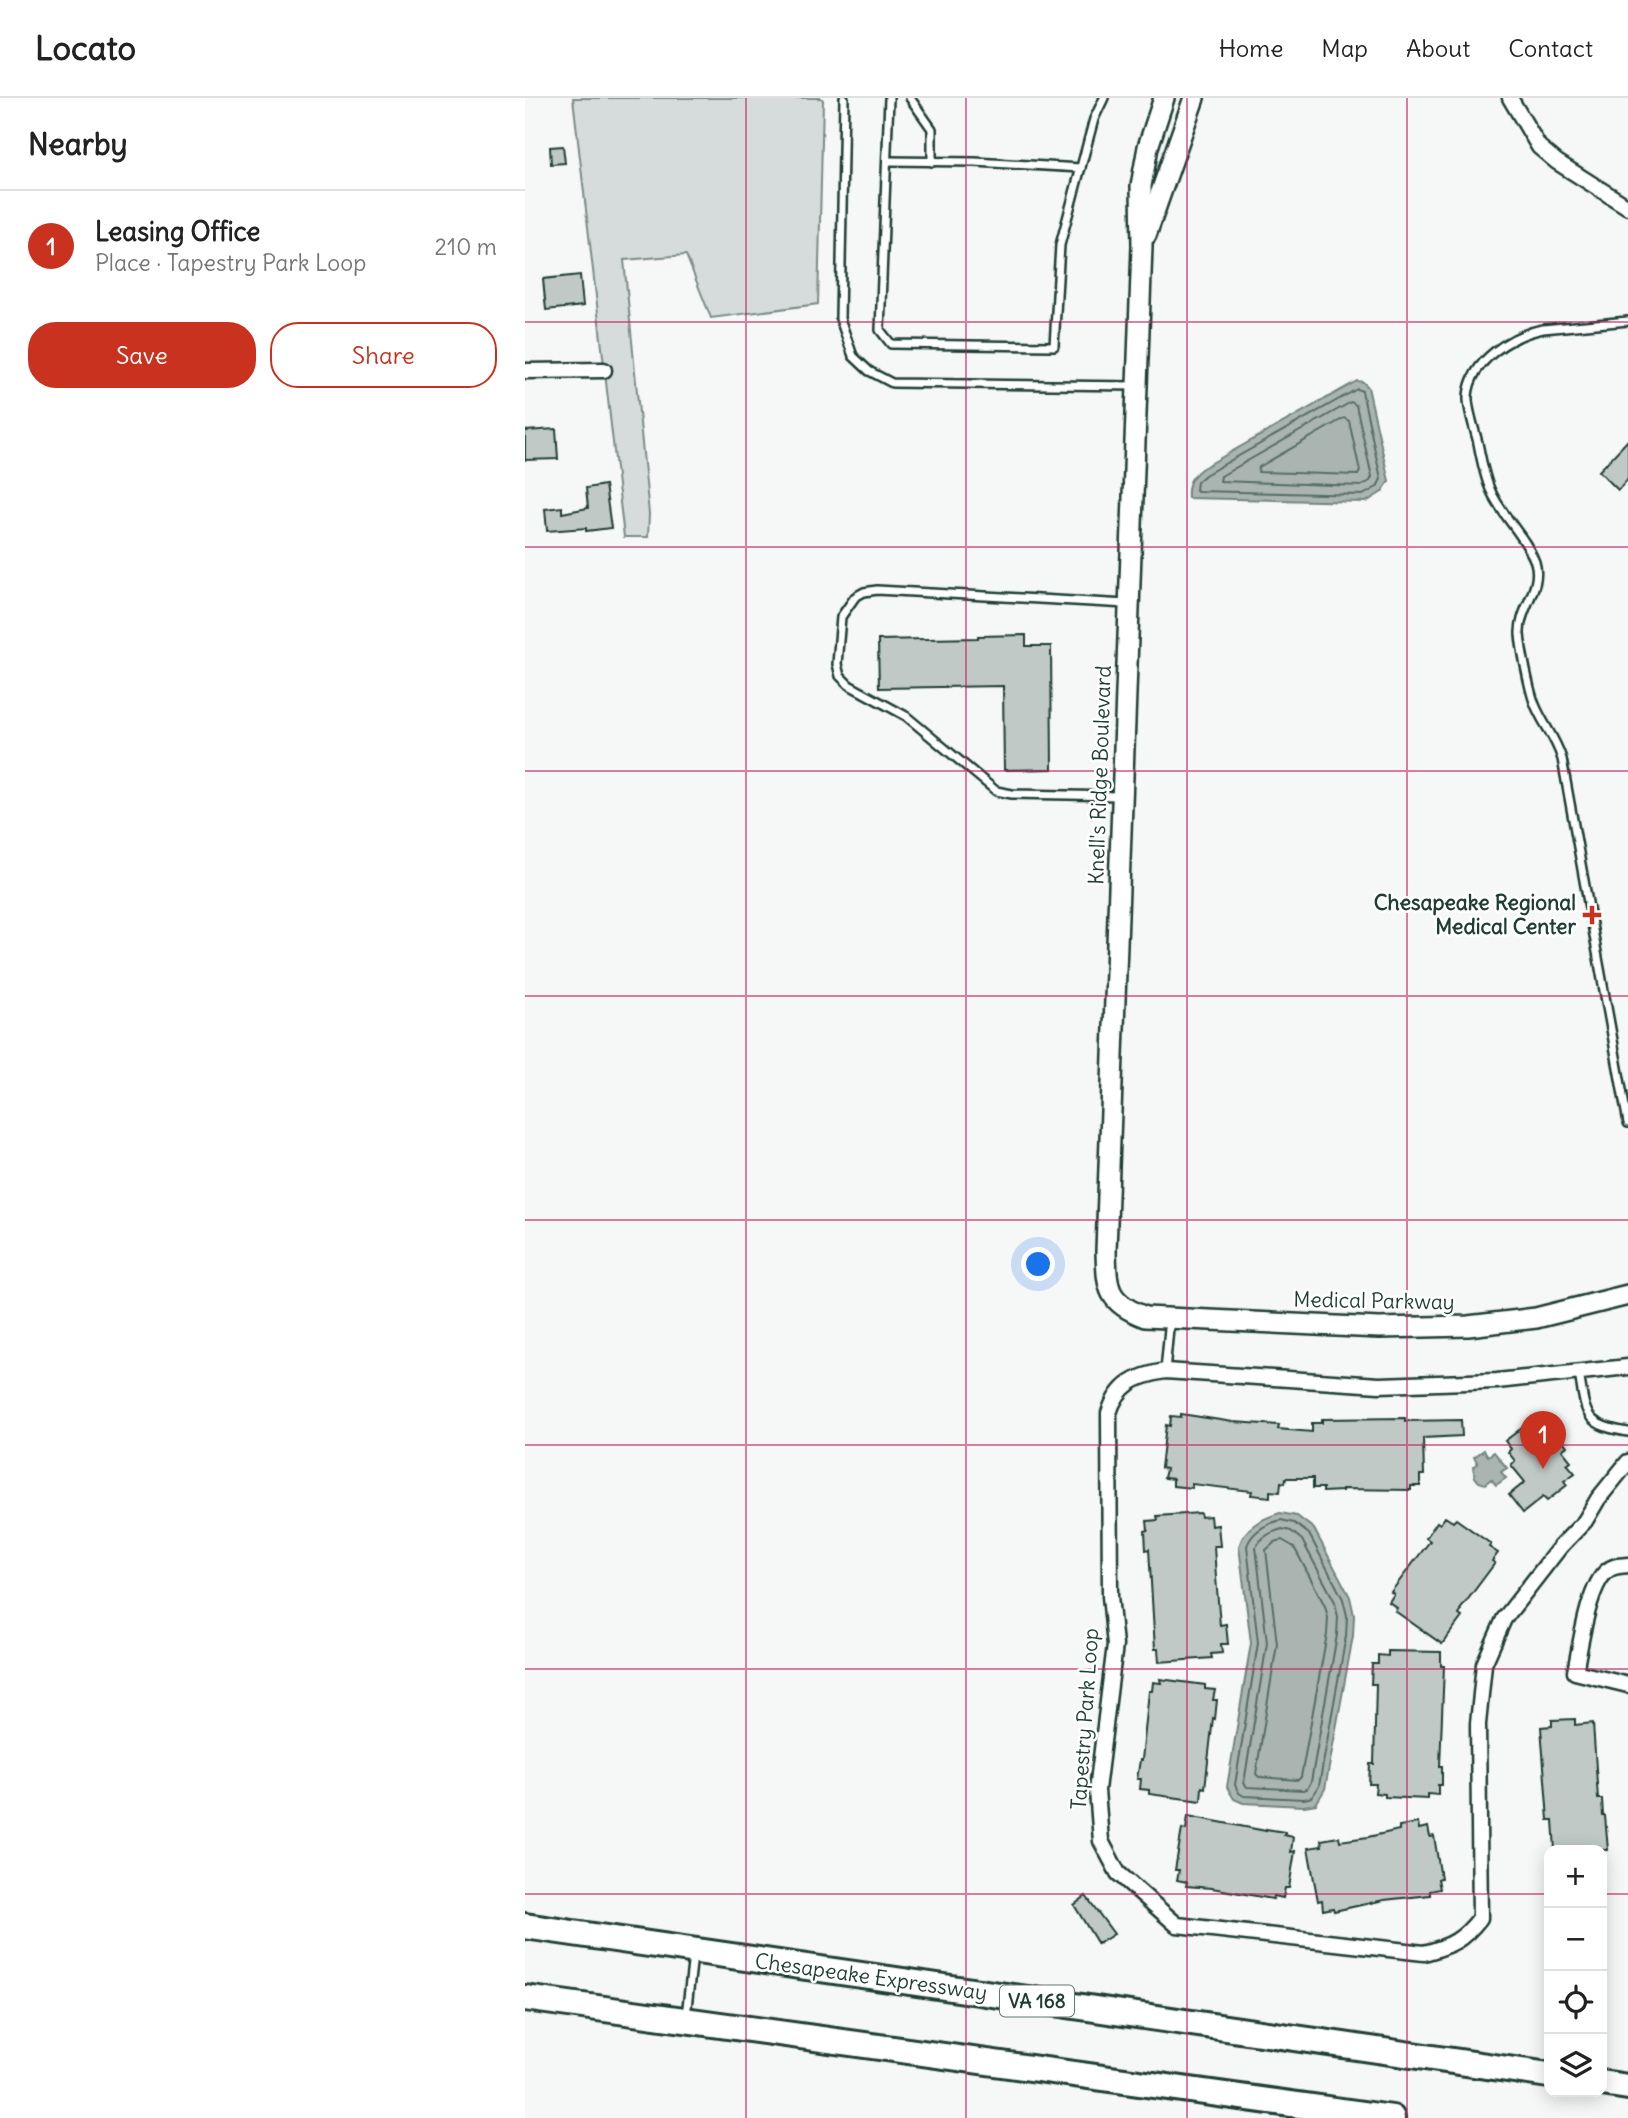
<!DOCTYPE html>
<meta charset="utf-8">
<style>
:root{--surface:#fff;--page:#f2f2f2;--text:#222;--muted:#767676;--line:#e0e0e0;--accent:#c8321e}
body{margin:0;font-family:Delius,sans-serif;background:var(--page);color:var(--text)}
.controls{position:absolute;right:21px;bottom:21px;display:grid;overflow:hidden;border-radius:14px;box-shadow:0 4px 18px #0003}
.controls button{width:63px;height:63px;display:grid;place-items:center;padding:0;border:0;border-bottom:2px solid var(--line);background:var(--surface);color:var(--text);font:35px sans-serif}
.you{position:absolute;left:514px;top:1167px;width:24px;height:24px;margin:-18px;border:5px solid #fff;border-radius:50%;background:#1a73e8;box-shadow:0 0 0 10px #1a73e833}
.badge{display:grid;place-items:center;width:46px;height:46px;border-radius:50%;background:var(--accent);color:#fff;font-size:23px;font-weight:700}
.pin{position:absolute;translate:-50% -58px;filter:drop-shadow(0 2px 4px #0008)}
.pin::after{content:'';position:absolute;top:37px;width:24px;height:21px;background:inherit;clip-path:polygon(0 0,100% 0,50% 100%)}
.list{margin:0;padding:0;list-style:none}
h2{display:flex;justify-content:space-between;align-items:center;height:91px;margin:0;padding:0 28px;font-size:30px}
h2 small{font-size:23px;font-weight:400;color:var(--muted)}
.list li{display:grid;grid-template-columns:46px 1fr auto;gap:21px;align-items:center;box-sizing:border-box;height:112px;padding:0 28px;border-top:2px solid var(--line)}
.list b{display:block;font-size:26px;white-space:nowrap}
.list p{margin:0;font-size:23px;white-space:nowrap;color:var(--muted)}
.list em{font-size:23px;font-style:normal;color:var(--muted)}
.actions{display:flex;gap:14px;padding:21px 28px}
.actions a{flex:1;padding:16px 0;border:2px solid var(--accent);border-radius:28px;text-align:center;font-size:24px;color:var(--accent)}
.actions .main{background:var(--accent);color:#fff}
.icon{flex:none;width:38px;height:38px;fill:none;stroke:currentColor;stroke-width:2;stroke-linecap:round;stroke-linejoin:round}
.map{position:relative;flex:none;width:1103px;height:2020px;overflow:hidden}
header{display:flex;align-items:center;gap:42px;box-sizing:border-box;height:98px;padding:0 35px;background:var(--surface);border-bottom:2px solid var(--line)}
header strong{font-size:33px}
nav{display:flex;gap:38px;margin-inline-start:auto;font-size:24px}
main{display:flex}
aside{flex:1;background:var(--surface)}
.map>svg:first-child{display:block}
.green{fill:#d6dcdb;stroke:#7a8c88;stroke-width:2}
.water{fill:#aab5b1;stroke:#72857f;stroke-width:2}
.lines{fill:none;stroke-linecap:round;stroke-linejoin:round}
.shore{stroke:#576d66;stroke-width:2}
.building{fill:#c0c9c6;stroke:#1f3d34;stroke-width:2}
.lane-casing{stroke:#1f3d34;stroke-width:12}
.street-casing{stroke:#1f3d34;stroke-width:19}
.secondary-casing{stroke:#1f3d34;stroke-width:24}
.highway-casing{stroke:#1f3d34;stroke-width:30}
.lane{stroke:#fff;stroke-width:7}
.street{stroke:#fff;stroke-width:14}
.secondary{stroke:#fff;stroke-width:19}
.highway{stroke:#fff;stroke-width:24}
.grid{fill:none;stroke:#c2185b;stroke-width:2;stroke-opacity:0.55}
.poi-dot{fill:#c8321e;stroke:#fff;stroke-width:2.5}
.labels{text-anchor:middle;stroke-width:5;stroke-linejoin:round;paint-order:stroke}
.shield{fill:#fff;stroke:#627771;stroke-width:2}
.shield-label{font-size:19px;font-weight:bold;fill:#1f3d34}
.street-label{font-size:21px;fill:#1f3d34;stroke:#fff}
.poi-label{font-size:21px;font-weight:bold;fill:#1f3d34;stroke:#fff;text-anchor:end}
</style>
<header>
<strong>Locato</strong>
<nav><a>Home</a><a>Map</a><a>About</a><a>Contact</a></nav>
</header>
<main>
<aside>
<h2>Nearby<small></small></h2>
<ul class="list">
<li><span class="badge">1</span><div><b>Leasing Office</b><p>Place · Tapestry Park Loop</p></div><em>210 m</em></li>
</ul>
<div class="actions"><a class="main">Save</a><a>Share</a></div>
</aside>
<div class="map">
<svg width="1103" height="2020" viewBox="0 0 1103 2020">
<rect width="100%" height="100%" fill="#f6f7f7"/>
<filter id="ink" filterUnits="userSpaceOnUse"><feTurbulence type="fractalNoise" baseFrequency=".0143" numOctaves="2"/><feDisplacementMap in="SourceGraphic" scale="14" xChannelSelector="R" yChannelSelector="G"/><feConvolveMatrix kernelMatrix="1 2 1 2 8 2 1 2 1" color-interpolation-filters="sRGB"/></filter>
<g filter="url(#ink)">
<path class="green" d="M48,0H296L298,2L293,206L186,220L161,157L99,162L124,416L123,439H99Z"/>
<g class="water">
<path d="M832,283L838,284L843,289L864,383L857,394L841,404L663,400C662,386 665,380 676,371Z"/>
<path d="M959,1352L963,1358L969,1354L982,1370L976,1374L981,1380L971,1387L966,1381L960,1386L954,1384L950,1379L948,1369L953,1366L949,1359Z"/>
<path d="M755,1415L772,1418L789,1431L825,1499L829,1517L828,1538L800,1691L791,1706L779,1708L718,1705L709,1701L702,1689L726,1545L714,1448C720,1428 737,1421 755,1415Z"/>
</g>
<g class="lines">
<g class="shore">
<path d="M832,291L837,293L856,381L852,389L838,397L673,393L671,392L672,384L680,377Z"/>
<path d="M826,304L831,307L847,379L845,383L836,388L695,383L696,378Z"/>
<path d="M819,320L824,323L835,373L833,377L733,374L734,369Z"/>
<path d="M756,1422L769,1425L784,1436L818,1501L822,1518L821,1538L794,1688L787,1699L779,1701L719,1698L714,1695L710,1687L733,1545L722,1448C727,1433 741,1426 756,1422Z"/>
<path d="M757,1431L766,1433L777,1442L810,1504L813,1519L812,1537L786,1684L782,1691L778,1692L722,1689L719,1685L742,1545L731,1449C736,1439 746,1434 757,1431Z"/>
<path d="M757,1442L769,1449L800,1508L803,1520L802,1536L776,1679L773,1682L734,1679L731,1676L752,1546L741,1452L750,1444Z"/>
</g>
</g>
<g class="building">
<path d="M38,48L40,65L26,66L25,49Z"/>
<path d="M55,177L58,208L21,212L18,181Z"/>
<path d="M31,331L33,361L0,362V333Z"/>
<path d="M1103,342V381L1093,392L1074,373Z"/>
<path d="M80,387L86,430L61,433V430L22,433L20,411L37,409V415L63,410L61,390Z"/>
<path d="M501,537V548H526L527,671L479,672L478,588L354,590L353,542L453,540V538Z"/>
<path d="M656,1316L708,1324L754,1327L753,1331L787,1334V1325H797V1321L880,1320V1323L936,1322L937,1338L898,1340L899,1377H895V1388H886V1392L817,1391V1393L798,1394V1390H788V1380H761L760,1385L756,1384L755,1394L745,1393V1399L726,1397L727,1393L667,1386V1390L648,1388V1381L639,1380L641,1371L636,1370L641,1327L645,1328L646,1318L656,1319Z"/>
<path d="M1007,1322L1014,1330L1017,1327L1025,1337L1030,1333L1042,1348L1037,1352L1046,1363L1042,1366L1050,1375L1039,1383L1042,1387L1022,1403L1018,1399L998,1415L984,1397L1000,1384L986,1367L990,1363L983,1354L986,1351L980,1343Z"/>
<path d="M675,1415L676,1419L685,1418L686,1428L693,1427L695,1448H689L691,1479L695,1527L701,1526L703,1546H696L697,1555L686,1556L687,1560L634,1564L633,1551H630L624,1451L621,1452L620,1433L623,1432L622,1423L633,1422L632,1418Z"/>
<path d="M920,1419L928,1424L931,1421L966,1446L964,1449L973,1455L967,1463L970,1465L935,1512L936,1513L934,1517L937,1519L917,1546L870,1513L872,1510L864,1504L869,1496L866,1494L905,1443L901,1440L912,1424L915,1426Z"/>
<path d="M863,1553L916,1554V1568H919L915,1668H917V1687H913V1697L903,1696V1701L860,1699V1696L850,1695L851,1686H844L845,1666H849L851,1586H846L847,1566H853V1557L863,1558Z"/>
<path d="M635,1581L680,1587V1591L690,1592L688,1602H692L690,1621L688,1620L680,1690L677,1689L676,1703L624,1696V1692L615,1691L616,1681H612L615,1662H617L624,1593H627L628,1584L636,1585Z"/>
<path d="M1050,1621V1627L1068,1625L1073,1701H1077L1078,1718H1080L1083,1752H1030L1028,1722H1023L1016,1629L1027,1628V1622Z"/>
<path d="M663,1718L741,1733V1731L760,1734L759,1737L768,1739L766,1754L770,1753L764,1790H760L758,1800L749,1798L748,1801L687,1790L661,1788L662,1784L652,1782L654,1772H650L657,1731L661,1732Z"/>
<path d="M893,1725L894,1731L903,1729L905,1739L909,1738L916,1780L913,1781L915,1791L905,1793V1797L859,1802L809,1813L808,1810L798,1812L797,1802L793,1803L783,1750L797,1748L796,1742L814,1739L815,1743L843,1739L874,1732V1728Z"/>
<path d="M561,1798L589,1836L573,1846L549,1807Z"/>
</g>
<g class="lines">
<defs>
<g id="lane">
<path d="M319,0L315,221L328,258L344,273L367,285L611,288"/>
<path d="M364,0L355,232L366,246L529,248L535,147L569,21L579,0"/>
<path d="M385,0L407,31V64"/>
<path d="M362,63L450,64L556,70"/>
<path d="M1103,223L1018,231C987,237 946,262 943,298C942,310 950,332 953,345C956,360 959,377 965,391C975,416 1001,439 1010,464C1018,490 994,510 995,536C996,550 1004,590 1009,604C1016,624 1030,638 1037,661L1103,1025"/>
<path d="M596,698L487,696L471,693L381,618L324,587L315,578L312,566L316,519L330,499L339,494L352,492L602,506"/>
<path d="M640,1273L645,1220"/>
<path d="M1054,1275C1061,1316 1058,1327 1103,1334"/>
<path d="M161,1918L168,1857"/>
</g>
<g id="street">
<path d="M985,0L1014,49L1032,64L1103,109"/>
<path d="M0,273L79,272"/>
<path d="M1103,1269L972,1283L854,1287L640,1273C611,1278 593,1286 584,1315L585,1498L590,1547L572,1692L576,1743L593,1775L652,1827L899,1855C926,1848 938,1842 955,1820L953,1626L959,1566L979,1521L1035,1449L1060,1423L1073,1401L1103,1364"/>
<path d="M1103,1467C1095,1468 1088,1467 1082,1473C1063,1488 1055,1550 1050,1574L1103,1587"/>
</g>
<g id="secondary">
<path d="M639,0L623,49L616,88L617,148L581,1153C582,1191 582,1204 620,1219L854,1230L943,1228L1011,1220L1103,1197"/>
<path d="M621,137L669,0"/>
</g>
<g id="highway">
<path d="M0,1828L1024,1977"/>
<path d="M0,1900L867,2020"/>
<path d="M1077,1985L1103,1989"/>
</g>
</defs>
<use href="#lane" class="lane-casing"/>
<use href="#street" class="street-casing"/>
<use href="#secondary" class="secondary-casing"/>
<use href="#highway" class="highway-casing"/>
<use href="#lane" class="lane"/>
<use href="#street" class="street"/>
<use href="#secondary" class="secondary"/>
<use href="#highway" class="highway"/>
</g>
</g>
<path class="grid" d="M221,0V2020M441,0V2020M662,0V2020M882,0V2020M0,224H1103M0,449H1103M0,673H1103M0,898H1103M0,1122H1103M0,1347H1103M0,1571H1103M0,1796H1024M1077,1796H1103"/>
<path class="poi-dot" d="M1063.5 806.5h7v7h7v7h-7v7h-7v-7h-7v-7h7z"/>
<g class="labels">
<rect class="shield" x="475" y="1887.5" width="74" height="31" rx="5"/>
<g class="shield-label">
<text x="512" y="1910">VA 168</text>
</g>
<g class="street-label">
<text transform="translate(575 677) rotate(-88)" y="7">Knell's Ridge Boulevard</text>
<text transform="translate(849 1203) rotate(1)" y="7">Medical Parkway</text>
<text transform="translate(560 1621) rotate(-86)" y="7">Tapestry Park Loop</text>
<text transform="translate(346 1879) rotate(8)" y="7">Chesapeake Expressway</text>
</g>
<g class="poi-label">
<text x="1051" y="812">Chesapeake Regional<tspan x="1051" dy="24">Medical Center</tspan></text>
</g>
</g>
</svg>
<div class="controls">
<button>+</button>
<button>−</button>
<button><svg class="icon" aria-label="locate" viewBox="0 0 24 24"><circle cx="12" cy="12" r="6"/><path d="M12 2v4M12 18v4M2 12h4M18 12h4"/></svg></button>
<button><svg class="icon" aria-label="layers" viewBox="0 0 24 24"><path d="M12 4l9 5-9 5-9-5zM3 14l9 5 9-5"/></svg></button>
</div>
<div class="you"></div>
<div class="pin badge" style="left:1018px;top:1371px">1</div>
</div>
</main>
